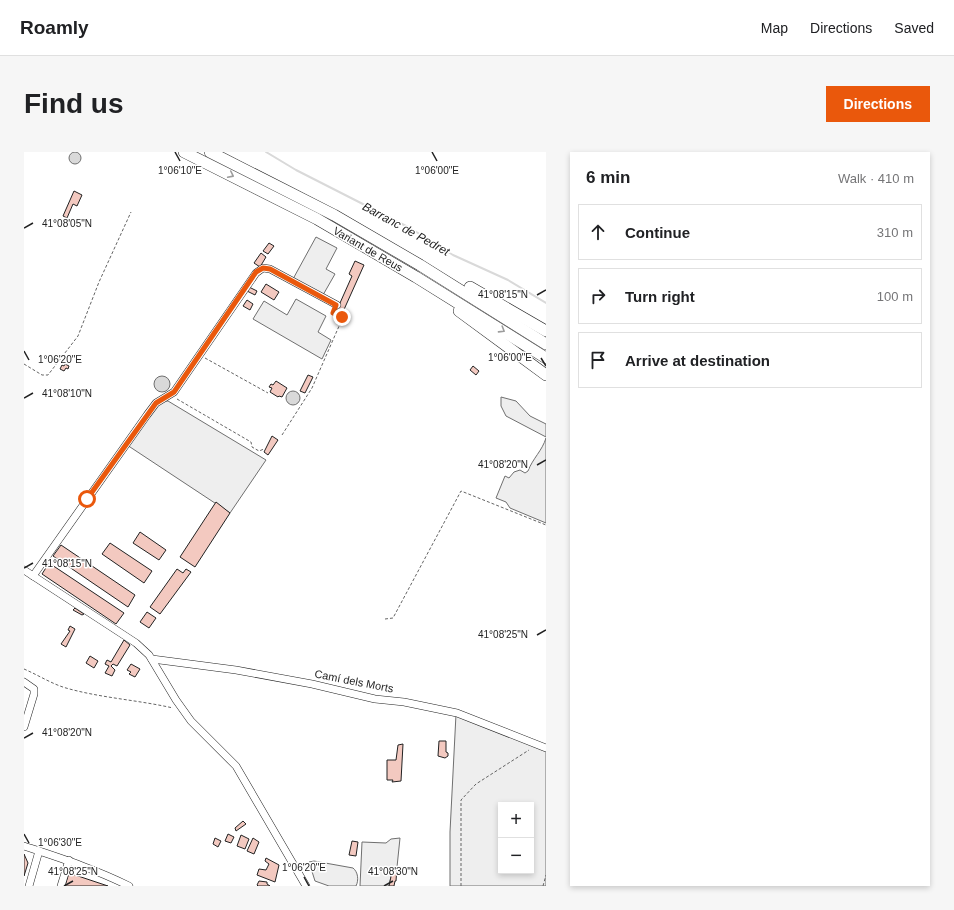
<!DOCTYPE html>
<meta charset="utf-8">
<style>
:root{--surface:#fff;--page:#f6f6f6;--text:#202124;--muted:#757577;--line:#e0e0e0;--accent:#ea580c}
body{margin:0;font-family:Helvetica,sans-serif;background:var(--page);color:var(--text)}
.controls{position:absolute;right:12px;bottom:12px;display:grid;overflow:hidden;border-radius:0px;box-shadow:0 2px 6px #0003}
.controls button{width:36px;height:36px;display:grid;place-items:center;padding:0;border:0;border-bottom:1px solid var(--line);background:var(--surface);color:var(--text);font:20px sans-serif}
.stop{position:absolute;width:12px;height:12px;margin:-9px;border:3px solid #ea580c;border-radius:50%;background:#fff}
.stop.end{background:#ea580c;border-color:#fff;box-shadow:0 1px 4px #0008}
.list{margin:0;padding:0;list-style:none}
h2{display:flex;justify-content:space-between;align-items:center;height:52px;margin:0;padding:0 16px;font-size:17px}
h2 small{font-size:13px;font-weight:400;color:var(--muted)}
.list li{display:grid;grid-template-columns:26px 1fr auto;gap:12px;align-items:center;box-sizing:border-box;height:56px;margin:0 8px 8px;padding:0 8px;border:1px solid var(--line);border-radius:0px}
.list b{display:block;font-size:15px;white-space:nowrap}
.list em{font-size:13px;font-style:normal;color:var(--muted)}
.icon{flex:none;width:22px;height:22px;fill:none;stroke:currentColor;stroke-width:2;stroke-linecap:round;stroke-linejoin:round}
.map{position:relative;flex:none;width:522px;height:734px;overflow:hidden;border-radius:0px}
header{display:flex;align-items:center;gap:24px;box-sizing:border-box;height:56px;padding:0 20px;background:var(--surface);border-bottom:1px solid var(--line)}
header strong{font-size:19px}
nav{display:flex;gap:22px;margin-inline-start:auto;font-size:14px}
.intro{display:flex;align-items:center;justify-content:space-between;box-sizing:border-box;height:96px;padding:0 24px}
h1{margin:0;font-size:28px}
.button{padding:10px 18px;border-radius:0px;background:var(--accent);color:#fff;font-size:14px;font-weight:700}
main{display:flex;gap:24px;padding:0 24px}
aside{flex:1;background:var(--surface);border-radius:0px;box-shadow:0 2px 6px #0003}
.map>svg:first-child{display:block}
.green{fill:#eee;stroke:#6f6f6f;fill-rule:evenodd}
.water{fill:#d9d9d9;stroke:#6f6f6f}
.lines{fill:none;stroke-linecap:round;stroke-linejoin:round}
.stream{stroke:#d9d9d9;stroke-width:2}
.building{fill:#f3c9c0;stroke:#222}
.minor-casing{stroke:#222;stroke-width:8}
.highway-casing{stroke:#222;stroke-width:12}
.path{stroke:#646464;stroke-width:1;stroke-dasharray:3 2;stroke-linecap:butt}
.minor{stroke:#fff;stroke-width:7}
.highway{stroke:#fff;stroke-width:11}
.oneway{stroke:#9c9c9c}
.route{stroke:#ea580c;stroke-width:5}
.ticks{fill:none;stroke:#222;stroke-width:1.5}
.labels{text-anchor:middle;stroke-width:3;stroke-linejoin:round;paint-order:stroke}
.street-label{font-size:11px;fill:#222;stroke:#fff}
.water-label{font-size:12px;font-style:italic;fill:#222;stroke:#fff}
.ticks-label{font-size:10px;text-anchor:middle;fill:#222;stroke:#fff;stroke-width:3;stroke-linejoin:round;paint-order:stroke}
</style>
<header>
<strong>Roamly</strong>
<nav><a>Map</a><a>Directions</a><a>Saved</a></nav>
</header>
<div class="intro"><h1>Find us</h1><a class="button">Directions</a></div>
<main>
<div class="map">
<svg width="522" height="734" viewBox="0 0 522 734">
<rect width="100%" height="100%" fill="#fff"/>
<g class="green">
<path d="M292,85L313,96L302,117L311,122L299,143L269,127Z"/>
<path d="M272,147L302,164L294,180L307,188L298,207L229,167L240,149L263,163Z"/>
<path d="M477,245L492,249L506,264L522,272V285L482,264L477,254Z"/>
<path d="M136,249H144L242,308L206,361L103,293Z"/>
<path d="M522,286V371L486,356L482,350L472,346L481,324L485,326L490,320L496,318L501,321L504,319C509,306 518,299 522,286Z"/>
<path d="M432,562L522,597V734H426V680ZM477,653H507V719H477Z"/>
<path d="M376,686L373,715H369L365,734H336L338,690L362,691L367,687Z"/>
<path d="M290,709L329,716C334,720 335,728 332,734H305L291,729L285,710Z"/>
</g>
<g class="water">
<circle cx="51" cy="6" r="6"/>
<circle cx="138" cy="232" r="8"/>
<circle cx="269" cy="246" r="7"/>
</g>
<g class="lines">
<path class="stream" d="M242,0L272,18L386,76L429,103L484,128L522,151"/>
</g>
<g class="building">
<path d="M50,39L58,43L53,54L49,52L43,66L39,64Z"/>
<path d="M245,91L250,94L244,102L239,99Z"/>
<path d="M237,101L242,105L236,115L230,111Z"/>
<path d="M331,109L340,113L318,162L312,160L328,124L325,122Z"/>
<path d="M242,132L255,140L250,148L237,140Z"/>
<path d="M225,135L233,139L231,143L223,139Z"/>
<path d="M223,148L229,152L226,158L219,154Z"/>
<path d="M41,212L45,214L44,217L42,216L40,219L36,217L38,213L40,214Z"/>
<path d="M449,214L455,219L452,223L446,218Z"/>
<path d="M284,223L289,225L281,241L276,239Z"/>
<path d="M252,229L263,236L258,245L255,244L254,245L246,240L248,236L245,235L247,232L249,233Z"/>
<path d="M248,284L254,288L244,303L240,300Z"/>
<path d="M192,350L206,361L171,415L156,405Z"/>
<path d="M116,380L142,398L135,408L109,391Z"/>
<path d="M86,391L128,419L120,431L78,402Z"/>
<path d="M37,393L111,443L104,455L29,404Z"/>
<path d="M25,411L100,461L92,472L18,422Z"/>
<path d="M153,417L159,421L162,417L167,420L136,462L126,455Z"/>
<path d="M51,456L60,462L58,463L49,458Z"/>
<path d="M123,460L132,466L125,476L116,470Z"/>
<path d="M46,474L51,477L42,495L37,492L46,479L44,478Z"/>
<path d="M100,488L106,493L93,514L89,512L87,514L91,518L88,524L81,521L85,514L81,512L83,508L87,510Z"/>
<path d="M66,504L74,509L70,516L62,511Z"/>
<path d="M107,512L116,517L111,525L105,522L107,520L103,518Z"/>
<path d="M415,589H422V600L424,601V604L421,606L414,604Z"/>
<path d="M379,592L377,629L368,630L369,628H363V608H372L374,593Z"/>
<path d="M219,669L222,672L212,679L211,676Z"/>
<path d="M204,682L210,685L207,691L201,689Z"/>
<path d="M217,683L225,687L221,697L213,694Z"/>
<path d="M191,686L197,689L194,695L189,692Z"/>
<path d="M229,686L235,690L230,702L223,699Z"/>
<path d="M328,689L334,690L332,704L325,703Z"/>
<path d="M0,702L4,711L0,724Z"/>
<path d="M242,706L255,713L251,730L233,723L235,717L242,718L245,712L241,709Z"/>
<path d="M369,715H373L372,729H371L370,734H365Z"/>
<path d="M45,721L84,734H41Z"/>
<path d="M235,729L243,730V732L246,734H234L233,733Z"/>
</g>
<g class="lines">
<defs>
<g id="minor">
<path d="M0,418L112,491L125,503L152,548L167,569L212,614L282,734"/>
<path d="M9,424L123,263L132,251L150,240L232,121L239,116L246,117L313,153"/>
<path d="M128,507L212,518L288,532L351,547L380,550L433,561L522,596"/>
<path d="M0,530L10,537V542L0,575"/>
<path d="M0,694C36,706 71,717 105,734"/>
<path d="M5,734L15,699"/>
<path d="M37,734L45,708"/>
</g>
<g id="highway">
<path d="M160,0L293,67L392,125L522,206"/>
<path d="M186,0L310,63L396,113L522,192"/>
<path d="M446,135L522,179"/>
<path d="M435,159L522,223"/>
</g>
</defs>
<use href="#minor" class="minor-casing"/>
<use href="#highway" class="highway-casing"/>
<g class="path">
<path d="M181,206L244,241"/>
<path d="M0,212L18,223H24L54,184L75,130L107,60"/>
<path d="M153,247L227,290L228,295L235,299L240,297"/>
<path d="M258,283L288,236L319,165L309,161L310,159"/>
<path d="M361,467L369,466L437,339L522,373"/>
<path d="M0,517C14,523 28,532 42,536C77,546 114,548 149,556"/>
<path d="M437,734V648L452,632L505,598"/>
<path d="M519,734L522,723"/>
</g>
<use href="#minor" class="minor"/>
<use href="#highway" class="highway"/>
</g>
<defs><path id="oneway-chevron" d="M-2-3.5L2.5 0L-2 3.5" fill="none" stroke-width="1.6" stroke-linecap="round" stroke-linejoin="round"/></defs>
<g class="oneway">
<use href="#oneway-chevron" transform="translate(207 23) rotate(26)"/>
<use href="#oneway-chevron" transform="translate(478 178) rotate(32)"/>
</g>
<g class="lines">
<path class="route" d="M63,347L132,251L150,240L232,120L239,116L246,117L312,153L309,161L318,165"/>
</g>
<path class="ticks" d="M151,0L156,9M408,0L413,9M0,76L9,71M513,143L522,138M0,199L5,208M517,206L522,214M0,246L9,241M513,313L522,308M0,416L9,411M513,483L522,478M0,586L9,581M0,682L5,691M280,725L285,734M40,734L49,729M360,734L369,729"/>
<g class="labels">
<g class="street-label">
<text transform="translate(344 97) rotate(30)" y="4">Variant de Reus</text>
<text transform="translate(330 529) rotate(11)" y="4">Camí dels Morts</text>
</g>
<g class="water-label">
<text transform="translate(382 77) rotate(29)" y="4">Barranc de Pedret</text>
</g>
</g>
<g class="ticks-label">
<text x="156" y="22">1°06'10"E</text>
<text x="413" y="22">1°06'00"E</text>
<text x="43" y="75">41°08'05"N</text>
<text x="479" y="146">41°08'15"N</text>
<text x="486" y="209">1°06'00"E</text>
<text x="36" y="211">1°06'20"E</text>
<text x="43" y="245">41°08'10"N</text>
<text x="479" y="316">41°08'20"N</text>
<text x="43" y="415">41°08'15"N</text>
<text x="479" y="486">41°08'25"N</text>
<text x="43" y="584">41°08'20"N</text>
<text x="36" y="694">1°06'30"E</text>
<text x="280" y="719">1°06'20"E</text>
<text x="49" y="723">41°08'25"N</text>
<text x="369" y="723">41°08'30"N</text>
</g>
</svg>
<div class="controls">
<button>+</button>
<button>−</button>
</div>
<div class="stop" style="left:63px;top:347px"></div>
<div class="stop end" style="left:318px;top:165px"></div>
</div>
<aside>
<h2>6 min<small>Walk · 410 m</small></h2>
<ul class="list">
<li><svg class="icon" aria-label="ahead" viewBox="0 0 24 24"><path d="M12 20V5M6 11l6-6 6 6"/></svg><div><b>Continue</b></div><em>310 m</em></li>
<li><svg class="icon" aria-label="right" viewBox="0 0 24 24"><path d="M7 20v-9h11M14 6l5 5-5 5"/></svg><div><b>Turn right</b></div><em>100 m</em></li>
<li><svg class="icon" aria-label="arrive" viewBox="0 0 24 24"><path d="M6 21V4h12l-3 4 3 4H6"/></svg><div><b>Arrive at destination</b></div></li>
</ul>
</aside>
</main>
